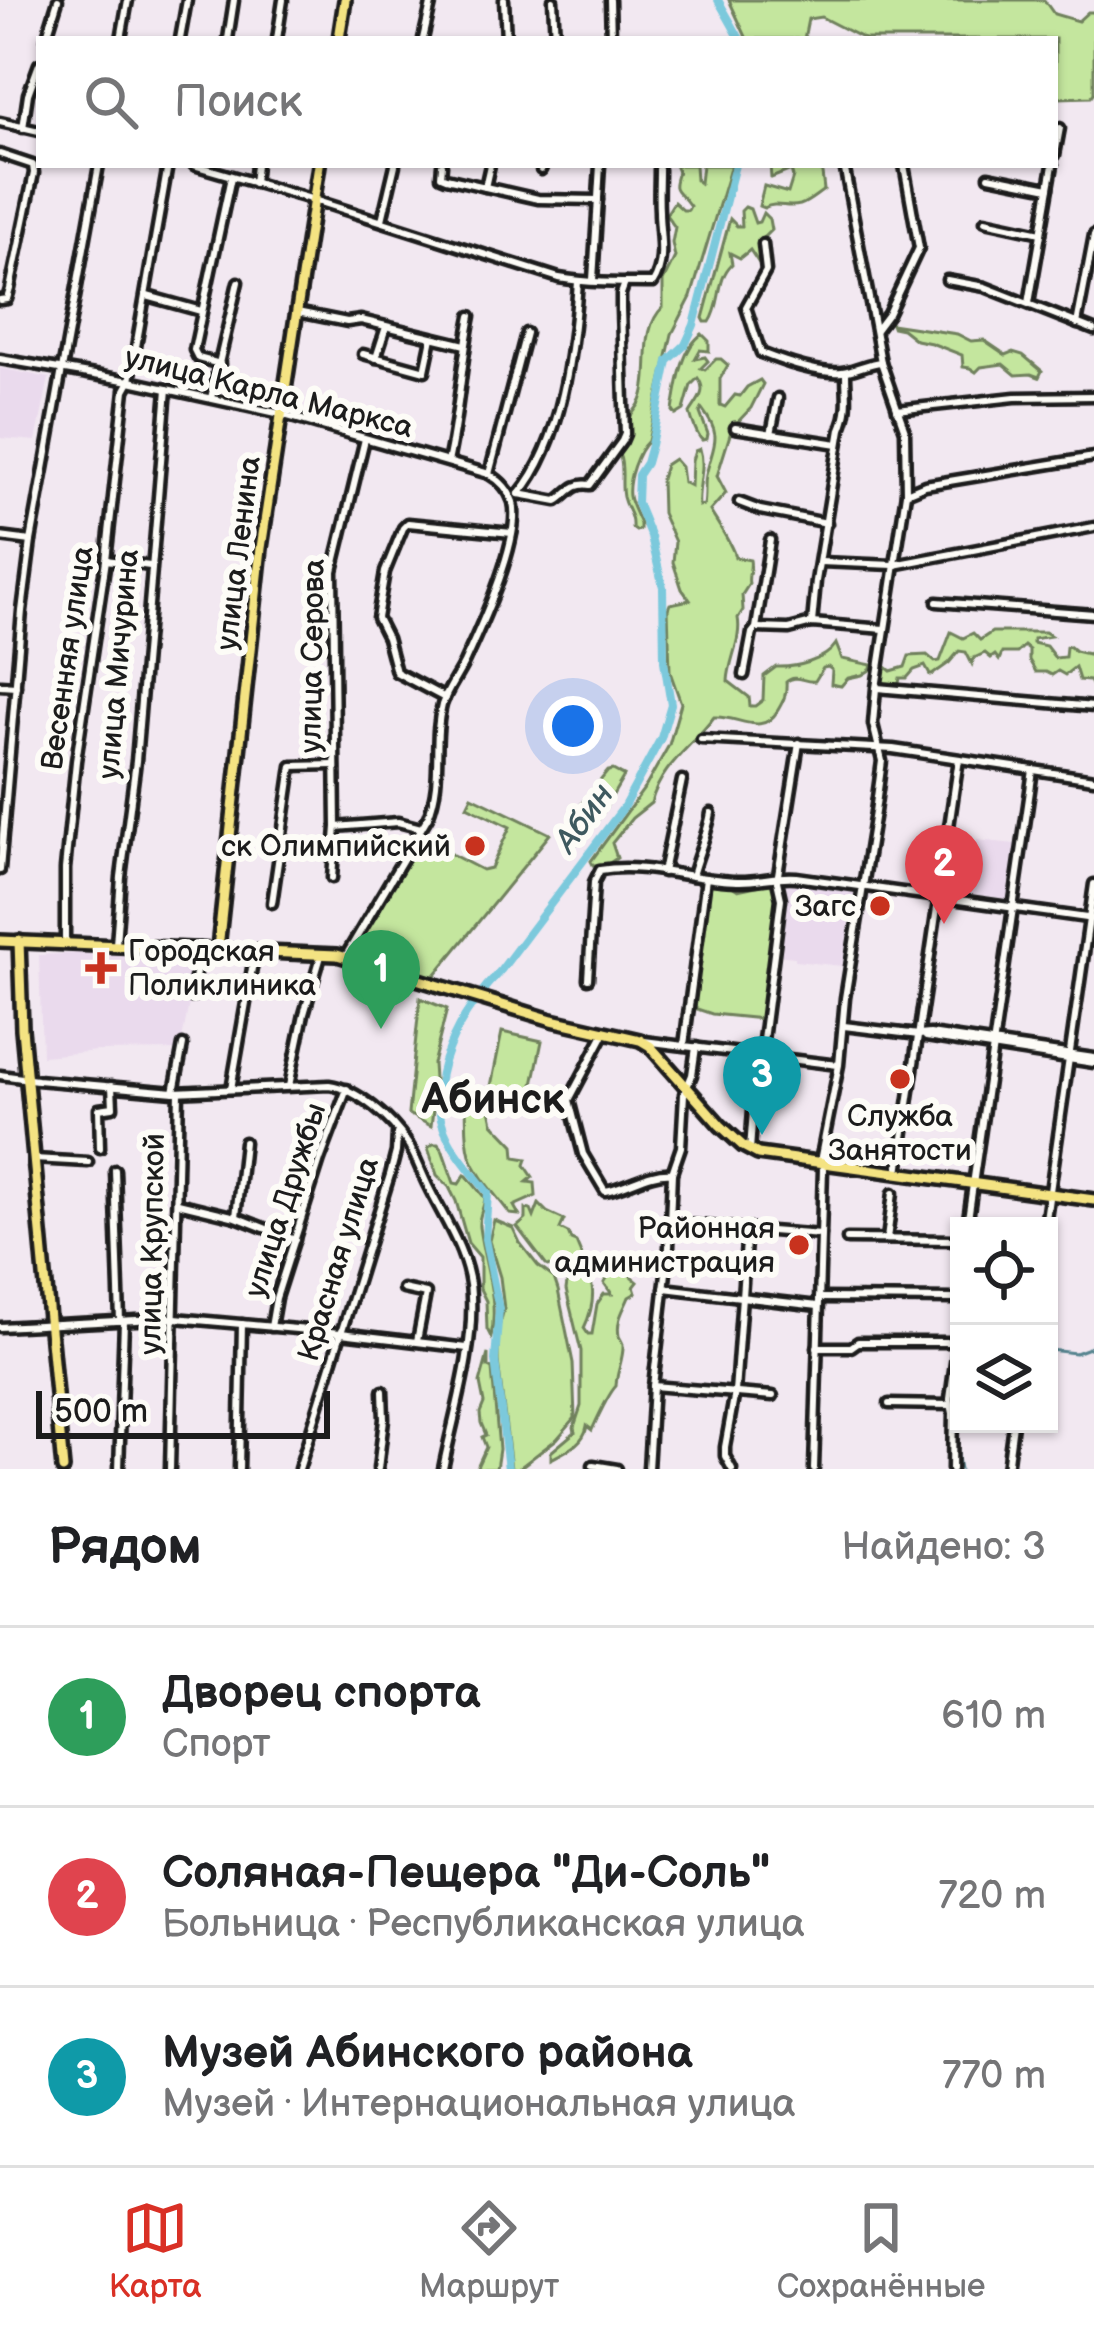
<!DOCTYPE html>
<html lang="ru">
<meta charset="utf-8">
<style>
:root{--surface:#fff;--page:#f6f6f6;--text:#202124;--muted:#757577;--line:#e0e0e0;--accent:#d93025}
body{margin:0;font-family:"Balsamiq Sans",sans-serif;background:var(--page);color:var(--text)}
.controls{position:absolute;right:36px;bottom:36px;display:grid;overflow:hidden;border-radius:0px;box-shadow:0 3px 9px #0004}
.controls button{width:108px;height:108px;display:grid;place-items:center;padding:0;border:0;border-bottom:3px solid var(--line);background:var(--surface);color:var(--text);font:60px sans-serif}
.scale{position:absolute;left:36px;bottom:30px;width:294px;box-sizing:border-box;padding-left:12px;border:6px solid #1c1c1c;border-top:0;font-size:33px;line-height:42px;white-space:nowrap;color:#1c1c1c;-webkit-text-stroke:9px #fdfcf7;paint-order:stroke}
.you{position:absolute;left:573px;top:726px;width:42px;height:42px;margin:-30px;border:9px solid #fff;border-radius:50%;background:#1a73e8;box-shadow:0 0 0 18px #1a73e833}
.badge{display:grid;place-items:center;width:78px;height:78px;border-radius:50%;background:var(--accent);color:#fff;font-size:39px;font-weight:700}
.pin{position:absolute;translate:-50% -99px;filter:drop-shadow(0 3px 6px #0008)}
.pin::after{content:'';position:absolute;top:63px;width:42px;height:36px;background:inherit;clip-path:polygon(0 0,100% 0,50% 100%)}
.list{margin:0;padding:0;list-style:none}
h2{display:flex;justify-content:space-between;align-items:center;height:156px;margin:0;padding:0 48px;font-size:51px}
h2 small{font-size:39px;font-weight:400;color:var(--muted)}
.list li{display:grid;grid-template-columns:78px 1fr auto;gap:36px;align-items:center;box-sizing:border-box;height:180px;padding:0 48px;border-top:3px solid var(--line)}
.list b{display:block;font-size:45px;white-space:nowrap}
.list p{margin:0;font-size:39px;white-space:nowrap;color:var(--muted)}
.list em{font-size:39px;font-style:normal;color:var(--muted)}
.icon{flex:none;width:66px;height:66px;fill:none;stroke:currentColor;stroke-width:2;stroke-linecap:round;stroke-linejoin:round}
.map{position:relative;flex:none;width:1094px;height:1469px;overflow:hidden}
.search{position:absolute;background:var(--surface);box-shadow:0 3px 9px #0004;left:36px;right:36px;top:36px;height:132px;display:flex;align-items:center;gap:30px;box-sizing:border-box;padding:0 42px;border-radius:0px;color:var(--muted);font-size:45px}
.sheet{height:696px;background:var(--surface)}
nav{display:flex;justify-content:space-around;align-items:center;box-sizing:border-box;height:168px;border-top:3px solid var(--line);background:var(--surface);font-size:33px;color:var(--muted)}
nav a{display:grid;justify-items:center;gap:6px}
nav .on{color:var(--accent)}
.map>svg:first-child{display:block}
.built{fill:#eadaed}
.green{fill:#c4e69e;stroke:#70815d;stroke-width:3}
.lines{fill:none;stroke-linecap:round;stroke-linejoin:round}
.stream{stroke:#56848f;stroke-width:3}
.river{stroke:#7cc9dc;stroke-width:8}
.minor-casing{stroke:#1c1c1c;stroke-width:15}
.major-casing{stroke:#1c1c1c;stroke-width:18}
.minor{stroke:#fdfcf7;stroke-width:6}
.major{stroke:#f4e382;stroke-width:9}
.poi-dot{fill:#c8321e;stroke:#fdfcf7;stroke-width:4.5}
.labels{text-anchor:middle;stroke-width:12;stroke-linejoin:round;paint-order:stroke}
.street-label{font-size:30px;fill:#1c1c1c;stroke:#fdfcf7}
.poi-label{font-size:30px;fill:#1c1c1c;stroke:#fdfcf7;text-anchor:end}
.water-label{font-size:33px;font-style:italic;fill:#3e595f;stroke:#fdfcf7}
.district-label{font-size:42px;font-weight:bold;fill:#1c1c1c;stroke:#fdfcf7}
</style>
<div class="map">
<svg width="1094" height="1469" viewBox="0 0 1094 1469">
<rect width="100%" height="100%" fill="#f2e8f1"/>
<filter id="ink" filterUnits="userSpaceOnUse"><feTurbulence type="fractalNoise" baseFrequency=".00833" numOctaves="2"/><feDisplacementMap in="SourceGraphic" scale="24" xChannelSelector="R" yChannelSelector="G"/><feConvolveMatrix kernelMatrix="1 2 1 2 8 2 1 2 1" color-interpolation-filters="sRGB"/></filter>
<g filter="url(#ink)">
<g class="built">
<path d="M0,368L49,378L36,441L0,438Z"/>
<path d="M977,840L1015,844L1007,899L961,892L964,868Z"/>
<path d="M786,883L854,892L842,966L795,961V957L776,955Z"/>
<path d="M79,953L198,957L180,1050L97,1051L42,1056L39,955Z"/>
</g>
<g class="green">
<path d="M729,0H1044L1054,14L1078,21L1088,12H1094V93L1091,97L1057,98L1055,108V39H864L821,17L808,19L804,39H747Z"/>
<path d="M675,165H695L696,180L700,183L702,165H731L691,297L672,334L648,441C637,451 627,480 629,496C630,504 637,516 640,524V529L636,531L632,528C633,514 626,510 623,497C620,481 625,468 619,454C630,442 624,431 630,418C633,412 638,407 641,401C653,371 638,331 663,307V281L675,257L672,243L675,227L666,215L674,202L683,210H688L690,206C678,188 670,194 678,172Z"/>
<path d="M770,165H821L824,190C816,195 809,202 800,205C786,209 777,201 764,208L759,206L764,186L788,193L793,177L791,170L771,178Z"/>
<path d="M745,207L750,209L755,223L759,222L763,213L769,219L771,230L762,239L761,259L758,262L750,250L740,258L730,253L732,264C716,279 722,304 710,322H705L703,318L730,219L737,226H742L741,211Z"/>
<path d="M891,324L957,334L971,341L984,340L1006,355L1013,352L1023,355L1042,371L1039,377L1031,374L1016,375L1003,364L981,367L976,372L970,368L963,367L962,355L931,343L916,340L902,329L892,327Z"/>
<path d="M702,334L709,341V351L700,350L695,359L705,357L708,361L701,368L705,370L716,359H721L728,365L720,379V405L725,407L735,395L740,396L747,387L760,380L763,384L751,408L732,428L717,476L726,493L710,511C717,523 732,544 735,557L750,560C752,568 747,575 749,584L742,595L743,610L738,618C742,639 729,660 728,681L749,697L750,706H755L763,700L764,676L776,667C795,668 825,661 836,644L842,659L872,665L870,670L862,675L848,678L841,686L831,684L832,670L828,667L823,668L815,681C804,683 796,673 786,682C787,693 784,700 778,710C762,738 738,715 714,717C691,748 662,764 651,803L632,818L612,843L617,858L608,864L593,865L591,861L646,786L669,745L681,703L670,672L668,609L670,604L690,600L682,589L673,562L675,542L662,513L661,479L665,465L674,459L681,467L683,482L691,486L692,460L695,451L700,449C706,468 697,487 699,506L704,505C706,496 704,484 706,475C713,444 724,438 702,409L700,413L708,434L707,439L702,440C697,435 692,421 690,413C697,401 708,392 698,378L691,385L684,410L676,415L673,411C677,386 681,349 702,334Z"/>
<path d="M951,632L963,638L973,633L980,640L992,632H1045L1051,636L1033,639V643L1046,646L1055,658L1065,657L1066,647L1069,646L1075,651L1088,654L1094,649V690L1089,681L1079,680L1075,667L1065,675L1058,671L1052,675L1046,672H1036L1029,660V650L1024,646L1017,653H1002L999,660L995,655L991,658L985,653L974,658L972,664L966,652L959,651L949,663L932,675H930L925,666L914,670L907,678H900L898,688L879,685L883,667L885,666L891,671L905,667L909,656L927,655L935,662L940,661Z"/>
<path d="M613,770L624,776L600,817L578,843L563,834L582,803L608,771Z"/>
<path d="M472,796L550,834L431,980L357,955L354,943L418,837L482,870L491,868L510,827L467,806Z"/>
<path d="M714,881L727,883L738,890L775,882L779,900L763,1019L712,1014L694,1008L710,885Z"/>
<path d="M420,998L447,1009L433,1064L435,1095L431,1126L408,1114Z"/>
<path d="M502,1032L542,1041L529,1104L489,1096Z"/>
<path d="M465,1094L488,1100L493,1123L514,1145L515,1157L527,1159L525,1165L533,1177L527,1182L535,1183L536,1196L514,1206L519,1215L510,1214C497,1196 477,1176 470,1155C464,1134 468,1114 465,1094Z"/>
<path d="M433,1144H438L442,1149L454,1183L459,1184L465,1175L467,1176L485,1198C484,1209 478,1215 479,1227C484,1265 499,1299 491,1337L487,1329L486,1301L480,1289V1257L468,1243L456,1201L449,1187L437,1175L428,1148Z"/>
<path d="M539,1204L547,1212L564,1220L560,1229L568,1233L571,1240L576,1242C590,1276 601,1292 584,1328L588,1334H592L597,1304L604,1294H612L604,1283L610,1273L624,1270L638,1282L634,1287L636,1293L629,1297C624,1310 616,1319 619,1336C620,1339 623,1342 623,1345C624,1358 616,1373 616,1386C610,1392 597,1419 592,1430L587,1426C584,1444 566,1451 551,1459V1452L575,1432L574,1427L581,1406V1351L566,1290L568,1276L546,1265L517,1227L526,1219V1209L531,1210L534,1217Z"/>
<path d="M494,1220L513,1228L520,1243L538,1266L554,1278L558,1290L573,1363L575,1418L557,1439L518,1469H511L498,1361V1331L504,1309L500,1277L489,1241Z"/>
<path d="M488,1354V1367L492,1369L499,1449L496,1469H476L486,1447L482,1437L486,1435L481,1423L480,1413L484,1403L480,1383Z"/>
</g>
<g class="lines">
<g class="stream">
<path d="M1049,1350L1075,1353L1094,1346"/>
<path d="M959,1396L953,1402C959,1424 955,1447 960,1469"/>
</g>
<g class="river">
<path d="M718,0L740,39"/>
<path d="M508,1469L495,1360L499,1309L485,1239L488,1193C475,1176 459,1159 449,1140C418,1083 461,1011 501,970L623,808L661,738L671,704L664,661L663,587L651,537L637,503L638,475L646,463L651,445L668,361L685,345L694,325L735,165"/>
</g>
<defs>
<g id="minor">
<path d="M504,0L506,39"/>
<path d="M553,0L555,39"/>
<path d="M610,0L611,39"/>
<path d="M46,39L58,0"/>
<path d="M121,39L128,0"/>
<path d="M180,39L187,0"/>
<path d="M228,39L234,0"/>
<path d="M277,39L283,0"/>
<path d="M423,39L432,0"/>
<path d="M0,122L39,131"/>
<path d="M23,128L28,94L39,64"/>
<path d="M0,154L33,165L34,173L10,289L7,299L0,300"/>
<path d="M1055,155L1060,128"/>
<path d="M194,165L314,200L559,278C587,283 618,283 647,283H653C667,260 659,236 659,211C658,197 659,183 659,169"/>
<path d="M442,165L441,176L446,178L538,199L598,200"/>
<path d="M541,170L543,165"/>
<path d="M989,176L1049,188"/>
<path d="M254,183L256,165"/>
<path d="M485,187L490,165"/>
<path d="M382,220L395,165"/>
<path d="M985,221L1041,233"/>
<path d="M763,244L766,271L746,307L761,353C784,362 817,374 842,372C854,371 868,363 881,362"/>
<path d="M593,280L600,165"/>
<path d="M947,280L985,287L1094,330"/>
<path d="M147,296L201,311"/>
<path d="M1029,303L1053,165"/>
<path d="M297,312L347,322L361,320L465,345"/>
<path d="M1077,324L1094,235"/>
<path d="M876,330L888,314L919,248L904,165"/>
<path d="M363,354L425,371L432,338"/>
<path d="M376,358L386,327"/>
<path d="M0,359L130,381L281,414L489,474C501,481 509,489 513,502C522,539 480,628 464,663C457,677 447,690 442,705C432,742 444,778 428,817L345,957"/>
<path d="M220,364L198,358L194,350L231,177"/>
<path d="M211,398L238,282"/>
<path d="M897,410L1015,397L1094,396"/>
<path d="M735,428L838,444"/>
<path d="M771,434L778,398"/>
<path d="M448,462C459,414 461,364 471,316"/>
<path d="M489,474L526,333"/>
<path d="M906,493L925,485L1094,457"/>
<path d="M519,494L557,501C569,494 573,482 590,485L622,441L625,434L621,309V294L625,283"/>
<path d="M519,494C563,442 573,348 578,282"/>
<path d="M739,502L760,510L827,523"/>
<path d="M0,537L31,541"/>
<path d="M106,560L150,566"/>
<path d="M820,562L894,565L1094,527"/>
<path d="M937,602L1094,614"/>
<path d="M812,623L816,581L841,429C850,407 846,396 846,373"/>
<path d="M757,628L789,629L812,623L884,629"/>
<path d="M744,675L752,633L756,628L770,540"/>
<path d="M0,685L16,686"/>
<path d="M877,688L1094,707"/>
<path d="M445,698L396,672L387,638L377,618L385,572L403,528L408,523L512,533"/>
<path d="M701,739L893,749L1094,779"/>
<path d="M336,827L398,822L421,828"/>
<path d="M0,870L22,611L31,541L99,165"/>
<path d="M663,872L682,780"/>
<path d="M692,876C698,854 707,835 711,813"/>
<path d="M332,878L336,827L333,571L365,439"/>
<path d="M272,903L292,766L334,765"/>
<path d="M65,942V869L76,761L106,560L125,390L130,381L168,165"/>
<path d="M116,944L121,877L136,761L167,389"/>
<path d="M588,979L594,882L600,870C646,862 692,880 737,881C757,882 776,875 796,877L1094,919"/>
<path d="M192,997L200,948"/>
<path d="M844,1026L919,1035L930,1034L1094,1058"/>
<path d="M604,1034L569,1100L583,1154L605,1191C629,1187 648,1171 672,1173"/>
<path d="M926,1037L1094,1063"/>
<path d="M644,1041L838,1065"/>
<path d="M684,1045L706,878"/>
<path d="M0,1075L37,1080L174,1092L329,1085C358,1089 392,1119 408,1144C416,1157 421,1172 428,1186C445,1221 470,1256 471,1296C474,1353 454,1413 443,1469"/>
<path d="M289,1086L304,1014L321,956"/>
<path d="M231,1089L255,951"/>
<path d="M174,1092L183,1045"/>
<path d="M100,1148L99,1109L113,1107L112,1086"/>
<path d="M750,1150L757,1056L762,1048L781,899L777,881L799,743"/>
<path d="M34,1159L88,1162"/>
<path d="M115,1170L120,1321"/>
<path d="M898,1172L959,759"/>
<path d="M178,1203L236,1217L295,1240"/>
<path d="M236,1217L244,1142"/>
<path d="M671,1223L821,1235"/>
<path d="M967,1226L1033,770"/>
<path d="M1045,1226L1094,884"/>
<path d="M847,1239L959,1240"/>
<path d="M887,1239L893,1193"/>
<path d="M664,1288L818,1306"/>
<path d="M403,1289L426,1294L417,1341"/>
<path d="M819,1298L959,1299"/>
<path d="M0,1327L175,1318L341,1333L467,1348"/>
<path d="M271,1327L276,1298L320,1160L347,1089"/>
<path d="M817,1347H851L858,1342H959"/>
<path d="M653,1386L773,1396"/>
<path d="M889,1404L950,1405"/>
<path d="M593,1465L617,1469"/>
<path d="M119,1469L124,1321"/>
<path d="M170,1469L179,1092"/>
<path d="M239,1469L242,1324"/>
<path d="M299,1469L390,1175L396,1152L397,1134"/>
<path d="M378,1469L384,1419L383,1391"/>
<path d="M648,1469L653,1386L669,1247L672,1173L681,1147L684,1094L692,1075L696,1047"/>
<path d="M732,1469L725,1456V1447L735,1392L747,1228"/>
<path d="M814,1469L823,1169L821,1156L839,1065L845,998L875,812L882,761L873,724L876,688L906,493L905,431L881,362L844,165"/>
<path d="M952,1469L953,1413L950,1399L959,1334"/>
<path d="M1007,1469L1013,1424"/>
</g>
<g id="major">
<path d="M339,39L345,0"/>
<path d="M0,941L337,955L552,1020L640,1040L650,1046L720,1125L743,1146L758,1154L1094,1200"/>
<path d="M19,941L22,1029L63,1469"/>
<path d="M218,948L261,548L319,165"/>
</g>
</defs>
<use href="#minor" class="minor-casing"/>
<use href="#major" class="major-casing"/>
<use href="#minor" class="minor"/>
<use href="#major" class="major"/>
</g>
</g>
<g class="poi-dot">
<circle cx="475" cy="846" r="12"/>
<circle cx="880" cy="906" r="12"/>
<path d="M95 950h12v12h12v12h-12v12h-12v-12h-12v-12h12z"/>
<circle cx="900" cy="1079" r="12"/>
<circle cx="799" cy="1245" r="12"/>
</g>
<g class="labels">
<g class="street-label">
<text transform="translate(269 392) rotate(14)" y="10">улица Карла Маркса</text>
<text transform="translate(238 553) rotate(-83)" y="10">улица Ленина</text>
<text transform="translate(312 656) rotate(-89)" y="10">улица Серова</text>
<text transform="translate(67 658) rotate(-82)" y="10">Весенняя улица</text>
<text transform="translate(118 664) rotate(-85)" y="10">улица Мичурина</text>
<text transform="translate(285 1200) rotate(-72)" y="10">улица Дружбы</text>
<text transform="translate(152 1244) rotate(-89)" y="10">улица Крупской</text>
<text transform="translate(338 1259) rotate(-73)" y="10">Красная улица</text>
</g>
<g class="poi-label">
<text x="451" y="856">ск Олимпийский</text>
<text x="856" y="916">Загс</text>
<text x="128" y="961" text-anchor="start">Городская<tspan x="128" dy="34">Поликлиника</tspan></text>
<text x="900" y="1126" text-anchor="middle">Служба<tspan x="900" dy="34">Занятости</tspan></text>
<text x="775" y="1238">Районная<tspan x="775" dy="34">администрация</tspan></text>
</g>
<g class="water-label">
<text transform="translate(583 817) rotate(-54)" y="12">Абин</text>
</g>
<g class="district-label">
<text x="493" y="1113">Абинск</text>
</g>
</g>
</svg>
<div class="controls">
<button><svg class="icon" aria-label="locate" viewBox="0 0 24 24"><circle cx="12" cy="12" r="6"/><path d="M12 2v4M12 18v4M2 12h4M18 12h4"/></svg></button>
<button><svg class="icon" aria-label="layers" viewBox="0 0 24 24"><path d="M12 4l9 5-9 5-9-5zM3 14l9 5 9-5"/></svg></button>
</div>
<div class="scale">500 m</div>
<div class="you"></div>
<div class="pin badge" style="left:381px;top:1029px;background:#2e9e5b">1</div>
<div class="pin badge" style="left:944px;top:924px;background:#e0444e">2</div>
<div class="pin badge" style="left:762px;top:1135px;background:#0f9aa8">3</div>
<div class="search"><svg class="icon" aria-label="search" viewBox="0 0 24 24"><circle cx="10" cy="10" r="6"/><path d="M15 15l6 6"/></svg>Поиск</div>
</div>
<section class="sheet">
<h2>Рядом<small>Найдено: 3</small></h2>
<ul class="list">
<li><span class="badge" style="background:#2e9e5b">1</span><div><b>Дворец спорта</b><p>Спорт</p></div><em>610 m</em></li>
<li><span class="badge" style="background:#e0444e">2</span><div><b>Соляная-Пещера &quot;Ди-Соль&quot;</b><p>Больница · Республиканская улица</p></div><em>720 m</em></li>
<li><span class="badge" style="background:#0f9aa8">3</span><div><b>Музей Абинского района</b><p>Музей · Интернациональная улица</p></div><em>770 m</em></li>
</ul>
</section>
<nav>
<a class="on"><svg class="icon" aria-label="map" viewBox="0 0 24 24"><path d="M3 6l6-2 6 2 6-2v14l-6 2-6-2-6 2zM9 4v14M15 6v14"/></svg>Карта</a>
<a><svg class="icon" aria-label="directions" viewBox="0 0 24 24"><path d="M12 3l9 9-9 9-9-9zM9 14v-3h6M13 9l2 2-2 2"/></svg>Маршрут</a>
<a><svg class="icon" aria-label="saved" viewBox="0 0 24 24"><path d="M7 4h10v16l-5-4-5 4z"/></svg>Сохранённые</a>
</nav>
